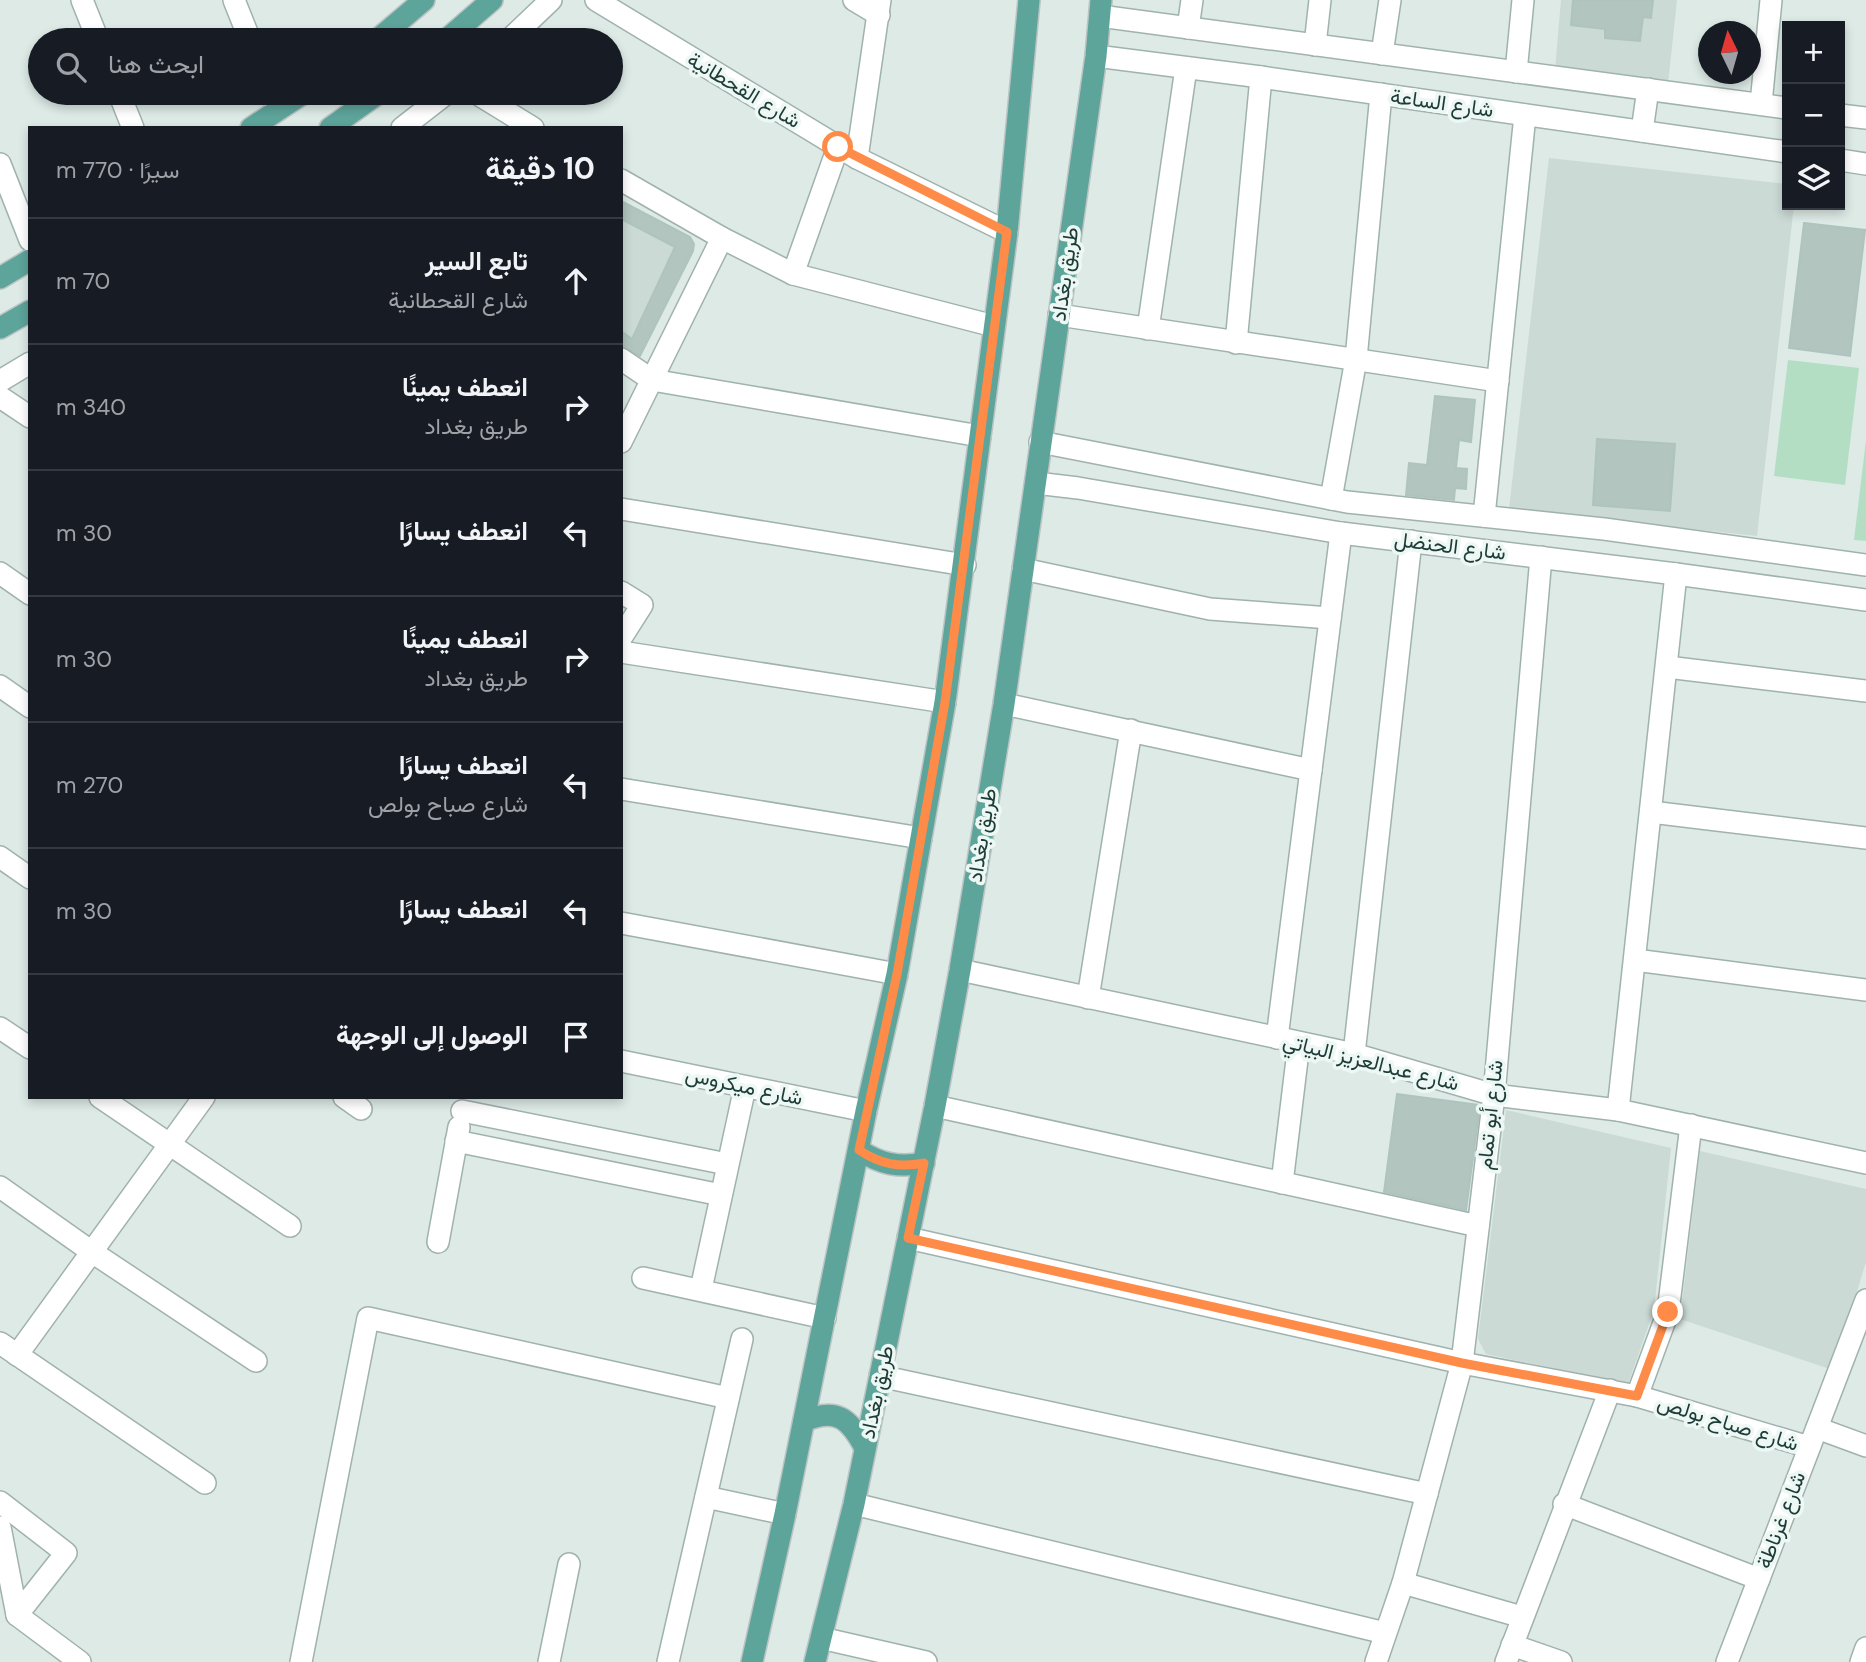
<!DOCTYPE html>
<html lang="ar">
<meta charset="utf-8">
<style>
:root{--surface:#171b24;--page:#20242c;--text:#f1f3f6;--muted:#9ea1a6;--line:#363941}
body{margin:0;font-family:"DM Sans",Vazirmatn,sans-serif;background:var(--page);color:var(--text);direction:rtl}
.controls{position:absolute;right:21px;top:21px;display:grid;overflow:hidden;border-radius:0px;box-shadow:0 4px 10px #0003}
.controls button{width:63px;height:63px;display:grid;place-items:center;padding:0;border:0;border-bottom:2px solid var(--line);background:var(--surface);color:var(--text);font:35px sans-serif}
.compass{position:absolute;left:1698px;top:21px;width:63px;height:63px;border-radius:50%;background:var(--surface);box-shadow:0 4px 10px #0003;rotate:355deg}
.stop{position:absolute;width:21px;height:21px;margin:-16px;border:5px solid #fe8b47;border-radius:50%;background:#fff}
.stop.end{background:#fe8b47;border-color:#fff;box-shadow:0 2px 7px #0008}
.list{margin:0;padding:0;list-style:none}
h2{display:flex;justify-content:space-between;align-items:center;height:91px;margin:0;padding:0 28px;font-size:30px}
h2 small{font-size:23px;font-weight:400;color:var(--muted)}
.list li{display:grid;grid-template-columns:46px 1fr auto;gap:21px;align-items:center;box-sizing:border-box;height:126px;padding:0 28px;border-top:2px solid var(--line)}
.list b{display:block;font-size:26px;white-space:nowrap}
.list p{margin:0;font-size:23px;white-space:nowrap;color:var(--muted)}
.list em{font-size:23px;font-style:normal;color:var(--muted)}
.icon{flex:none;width:38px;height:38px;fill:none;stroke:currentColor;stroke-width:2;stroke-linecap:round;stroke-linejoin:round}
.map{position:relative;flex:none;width:1866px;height:1662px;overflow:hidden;direction:ltr}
.search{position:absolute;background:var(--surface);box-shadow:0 4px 10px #0003;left:28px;top:28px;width:595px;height:77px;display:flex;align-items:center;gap:18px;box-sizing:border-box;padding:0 24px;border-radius:38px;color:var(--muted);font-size:26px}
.panel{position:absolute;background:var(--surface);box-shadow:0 4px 10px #0003;left:28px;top:126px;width:595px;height:973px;border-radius:0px;direction:rtl}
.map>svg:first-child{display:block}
.built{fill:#cbdad5}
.green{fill:#b3dec4}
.building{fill:#b2c5bf;stroke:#afc4be;stroke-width:2}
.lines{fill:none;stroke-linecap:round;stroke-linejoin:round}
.minor-casing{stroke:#a0b2ae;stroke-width:24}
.major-casing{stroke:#bbc4c3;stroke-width:24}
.minor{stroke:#fff;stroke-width:21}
.major{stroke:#5da49b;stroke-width:21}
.route{stroke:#fe8b47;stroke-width:9}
.labels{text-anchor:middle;stroke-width:7;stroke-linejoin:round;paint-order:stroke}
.street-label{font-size:21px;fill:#1d3b37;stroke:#edf7f3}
</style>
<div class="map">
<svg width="1866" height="1662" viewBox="0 0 1866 1662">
<rect width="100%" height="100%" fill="#ddeae6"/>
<g class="built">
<path d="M1561,0H1677L1668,84L1555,70Z"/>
<path d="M1549,158L1787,184V205H1794L1757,536L1509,509Z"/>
<path d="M621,201L690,237L694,244L693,251L637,362L621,351Z"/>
<path d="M1506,1110L1671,1148L1654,1310L1628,1384L1486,1354L1478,1339Z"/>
<path d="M1700,1151L1866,1189V1262L1833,1370L1680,1319Z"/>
</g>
<g class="green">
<path d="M1788,360L1859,368L1845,485L1774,476Z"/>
<path d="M1866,440V541L1854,540Z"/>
</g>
<g class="building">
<path d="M1573,0H1653L1651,18L1643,17L1640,41L1605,38V29L1571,25Z"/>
<path d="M621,201L690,237L694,244L693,251L640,356L621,346V331L632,339L675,247L621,219Z"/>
<path d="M1804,223L1865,230L1850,356L1789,348Z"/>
<path d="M1435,396L1475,400L1471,442L1459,440L1456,468L1467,469L1466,489L1455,488L1454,500L1406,495L1409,463L1427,465Z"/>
<path d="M1597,439L1675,444L1670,511L1593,505Z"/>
<path d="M1397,1094L1480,1105L1466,1210L1384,1192Z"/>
</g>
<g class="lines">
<defs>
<g id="minor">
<path d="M82,0L98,40"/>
<path d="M234,0L250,40"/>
<path d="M596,0L857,158L1007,232"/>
<path d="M854,0L879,15"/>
<path d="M1100,16L1787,108"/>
<path d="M1188,28L1192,0"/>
<path d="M509,40L551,0"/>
<path d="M1315,45L1320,0"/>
<path d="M1382,54L1390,0"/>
<path d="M1096,56L1261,77L1787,152"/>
<path d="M1516,72L1523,0"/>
<path d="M119,93L133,128"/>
<path d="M272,93L278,110"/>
<path d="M476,93L533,128"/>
<path d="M1761,104L1771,0"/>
<path d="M1840,115L1866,118"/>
<path d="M402,128L447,93"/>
<path d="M1642,131L1648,89"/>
<path d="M857,158L880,0"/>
<path d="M1840,160L1866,164"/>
<path d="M0,164L30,240"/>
<path d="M621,180L722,238L793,274L994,326"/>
<path d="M793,274L838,147"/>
<path d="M1059,315L1498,381"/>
<path d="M1148,329L1186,68"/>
<path d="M1236,343L1261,77"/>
<path d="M621,359L652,380L980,436"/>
<path d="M0,381L30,363"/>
<path d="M0,397L30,417"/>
<path d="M621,442L722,238"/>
<path d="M1040,442L1347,502L1604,529L1866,565"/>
<path d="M1036,483L1078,488L1341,533L1676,574L1866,600"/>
<path d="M1331,499L1356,359L1381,94"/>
<path d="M621,509L965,565"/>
<path d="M1484,516L1525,115"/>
<path d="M1023,569L1210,609L1330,618"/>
<path d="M0,573L30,594"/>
<path d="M621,592L642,605L621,638"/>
<path d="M621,652L945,702"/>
<path d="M1667,667L1866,691"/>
<path d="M0,686L30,707"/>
<path d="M1004,704L1311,770"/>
<path d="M621,789L921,838"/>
<path d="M1651,812L1866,838"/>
<path d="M0,857L30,878"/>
<path d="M621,923L897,974"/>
<path d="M1635,960L1866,990"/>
<path d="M960,970L1354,1054L1494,1095L1618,1110L1866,1163"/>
<path d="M1088,998L1131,730"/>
<path d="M0,1028L30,1048"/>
<path d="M1277,1038L1341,533"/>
<path d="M1354,1054L1411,541"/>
<path d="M621,1061L866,1111"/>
<path d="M100,1097L290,1226"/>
<path d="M344,1097L361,1109"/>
<path d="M935,1106L1478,1226"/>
<path d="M1618,1110L1676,574"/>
<path d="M462,1111L727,1164"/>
<path d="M456,1141L721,1195"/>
<path d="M1282,1183L1299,1043"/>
<path d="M0,1187L92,1252L256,1361"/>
<path d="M908,1238L1462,1363L1637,1396L1809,1447"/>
<path d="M438,1242L459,1127"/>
<path d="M643,1278L825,1318"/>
<path d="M701,1289L745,1087"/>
<path d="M0,1343L205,1483"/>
<path d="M17,1355L204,1097"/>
<path d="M880,1376L1427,1494"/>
<path d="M1637,1396L1668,1312L1691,1125"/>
<path d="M1817,1428L1866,1446"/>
<path d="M706,1497L785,1514"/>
<path d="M0,1502L66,1553L17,1615"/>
<path d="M854,1504L1385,1633"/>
<path d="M1564,1504L1759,1579"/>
<path d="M0,1527L17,1615L80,1662"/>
<path d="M1403,1583L1522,1617"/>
<path d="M821,1638L926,1662"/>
<path d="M1512,1645L1561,1662"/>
<path d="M301,1662L368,1318L728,1398"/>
<path d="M549,1662L569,1564"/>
<path d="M668,1662L742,1339"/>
<path d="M1376,1662L1403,1583L1462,1363L1494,1095L1541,557"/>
<path d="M1506,1662L1610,1390"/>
<path d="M1727,1662L1866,1300"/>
<path d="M1861,1662L1866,1648"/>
</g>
<g id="major">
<path d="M377,40L424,0"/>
<path d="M446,40L492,0"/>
<path d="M251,128L304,93"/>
<path d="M330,128L379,93"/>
<path d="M0,278L30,260"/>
<path d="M0,328L30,311"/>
<path d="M859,1150C880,1164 899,1168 924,1163"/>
<path d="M804,1421C837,1407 850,1419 865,1448"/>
<path d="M752,1662L785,1514L866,1111L897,974L945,702L1007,232L1029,0"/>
<path d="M815,1662L854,1504L935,1106L960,970L1004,704L1096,56L1101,0"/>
</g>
</defs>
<use href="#minor" class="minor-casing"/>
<use href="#major" class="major-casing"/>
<use href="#minor" class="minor"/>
<use href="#major" class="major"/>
</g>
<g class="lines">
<path class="route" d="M838,147L1007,232L945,702L897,974L859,1150C880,1164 899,1168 924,1163L908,1238L1462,1363L1637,1396L1668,1312"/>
</g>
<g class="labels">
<g class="street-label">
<text transform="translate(744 90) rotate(31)" y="7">شارع القحطانية</text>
<text transform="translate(1442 103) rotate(8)" y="7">شارع الساعة</text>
<text transform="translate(1065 274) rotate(-82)" y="7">طريق بغداد</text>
<text transform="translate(1450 546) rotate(7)" y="7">شارع الحنضل</text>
<text transform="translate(982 835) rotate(-81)" y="7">طريق بغداد</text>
<text transform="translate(1371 1062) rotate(14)" y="7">شارع عبدالعزيز البياتي</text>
<text transform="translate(744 1086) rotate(12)" y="7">شارع ميكروس</text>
<text transform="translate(1490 1115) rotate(-84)" y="7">شارع أبو تمام</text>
<text transform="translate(877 1392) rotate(-78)" y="7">طريق بغداد</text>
<text transform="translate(1728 1423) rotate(17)" y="7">شارع صباح بولص</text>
<text transform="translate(1781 1520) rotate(-69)" y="7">شارع غرناطة</text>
</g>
</g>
</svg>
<div class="controls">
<button>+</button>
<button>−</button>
<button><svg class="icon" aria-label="layers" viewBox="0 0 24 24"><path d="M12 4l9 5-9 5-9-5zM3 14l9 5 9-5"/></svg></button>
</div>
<svg class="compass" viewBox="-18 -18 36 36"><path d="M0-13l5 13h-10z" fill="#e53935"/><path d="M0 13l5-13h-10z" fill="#9ea1a6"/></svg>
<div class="stop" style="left:838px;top:147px"></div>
<div class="stop end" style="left:1668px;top:1312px"></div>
<div class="search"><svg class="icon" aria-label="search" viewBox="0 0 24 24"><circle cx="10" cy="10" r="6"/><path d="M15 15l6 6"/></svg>ابحث هنا</div>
<section class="panel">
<h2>10 دقيقة<small>سيرًا · 770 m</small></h2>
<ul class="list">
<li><svg class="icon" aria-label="ahead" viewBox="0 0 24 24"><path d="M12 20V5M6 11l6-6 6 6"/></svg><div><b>تابع السير</b><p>شارع القحطانية</p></div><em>70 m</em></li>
<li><svg class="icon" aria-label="right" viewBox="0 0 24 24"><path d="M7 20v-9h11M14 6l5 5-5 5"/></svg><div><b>انعطف يمينًا</b><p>طريق بغداد</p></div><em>340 m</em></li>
<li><svg class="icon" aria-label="left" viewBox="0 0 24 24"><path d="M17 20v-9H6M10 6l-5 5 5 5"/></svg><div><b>انعطف يسارًا</b></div><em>30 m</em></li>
<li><svg class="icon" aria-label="right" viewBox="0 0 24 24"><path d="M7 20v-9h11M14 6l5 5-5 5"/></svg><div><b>انعطف يمينًا</b><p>طريق بغداد</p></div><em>30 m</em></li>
<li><svg class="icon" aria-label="left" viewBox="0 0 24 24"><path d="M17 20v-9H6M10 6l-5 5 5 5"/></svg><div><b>انعطف يسارًا</b><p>شارع صباح بولص</p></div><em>270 m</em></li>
<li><svg class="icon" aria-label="left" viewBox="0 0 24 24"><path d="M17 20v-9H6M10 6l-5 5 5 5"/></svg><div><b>انعطف يسارًا</b></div><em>30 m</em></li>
<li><svg class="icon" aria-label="arrive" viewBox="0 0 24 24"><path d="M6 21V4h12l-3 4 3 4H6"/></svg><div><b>الوصول إلى الوجهة</b></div></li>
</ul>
</section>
</div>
